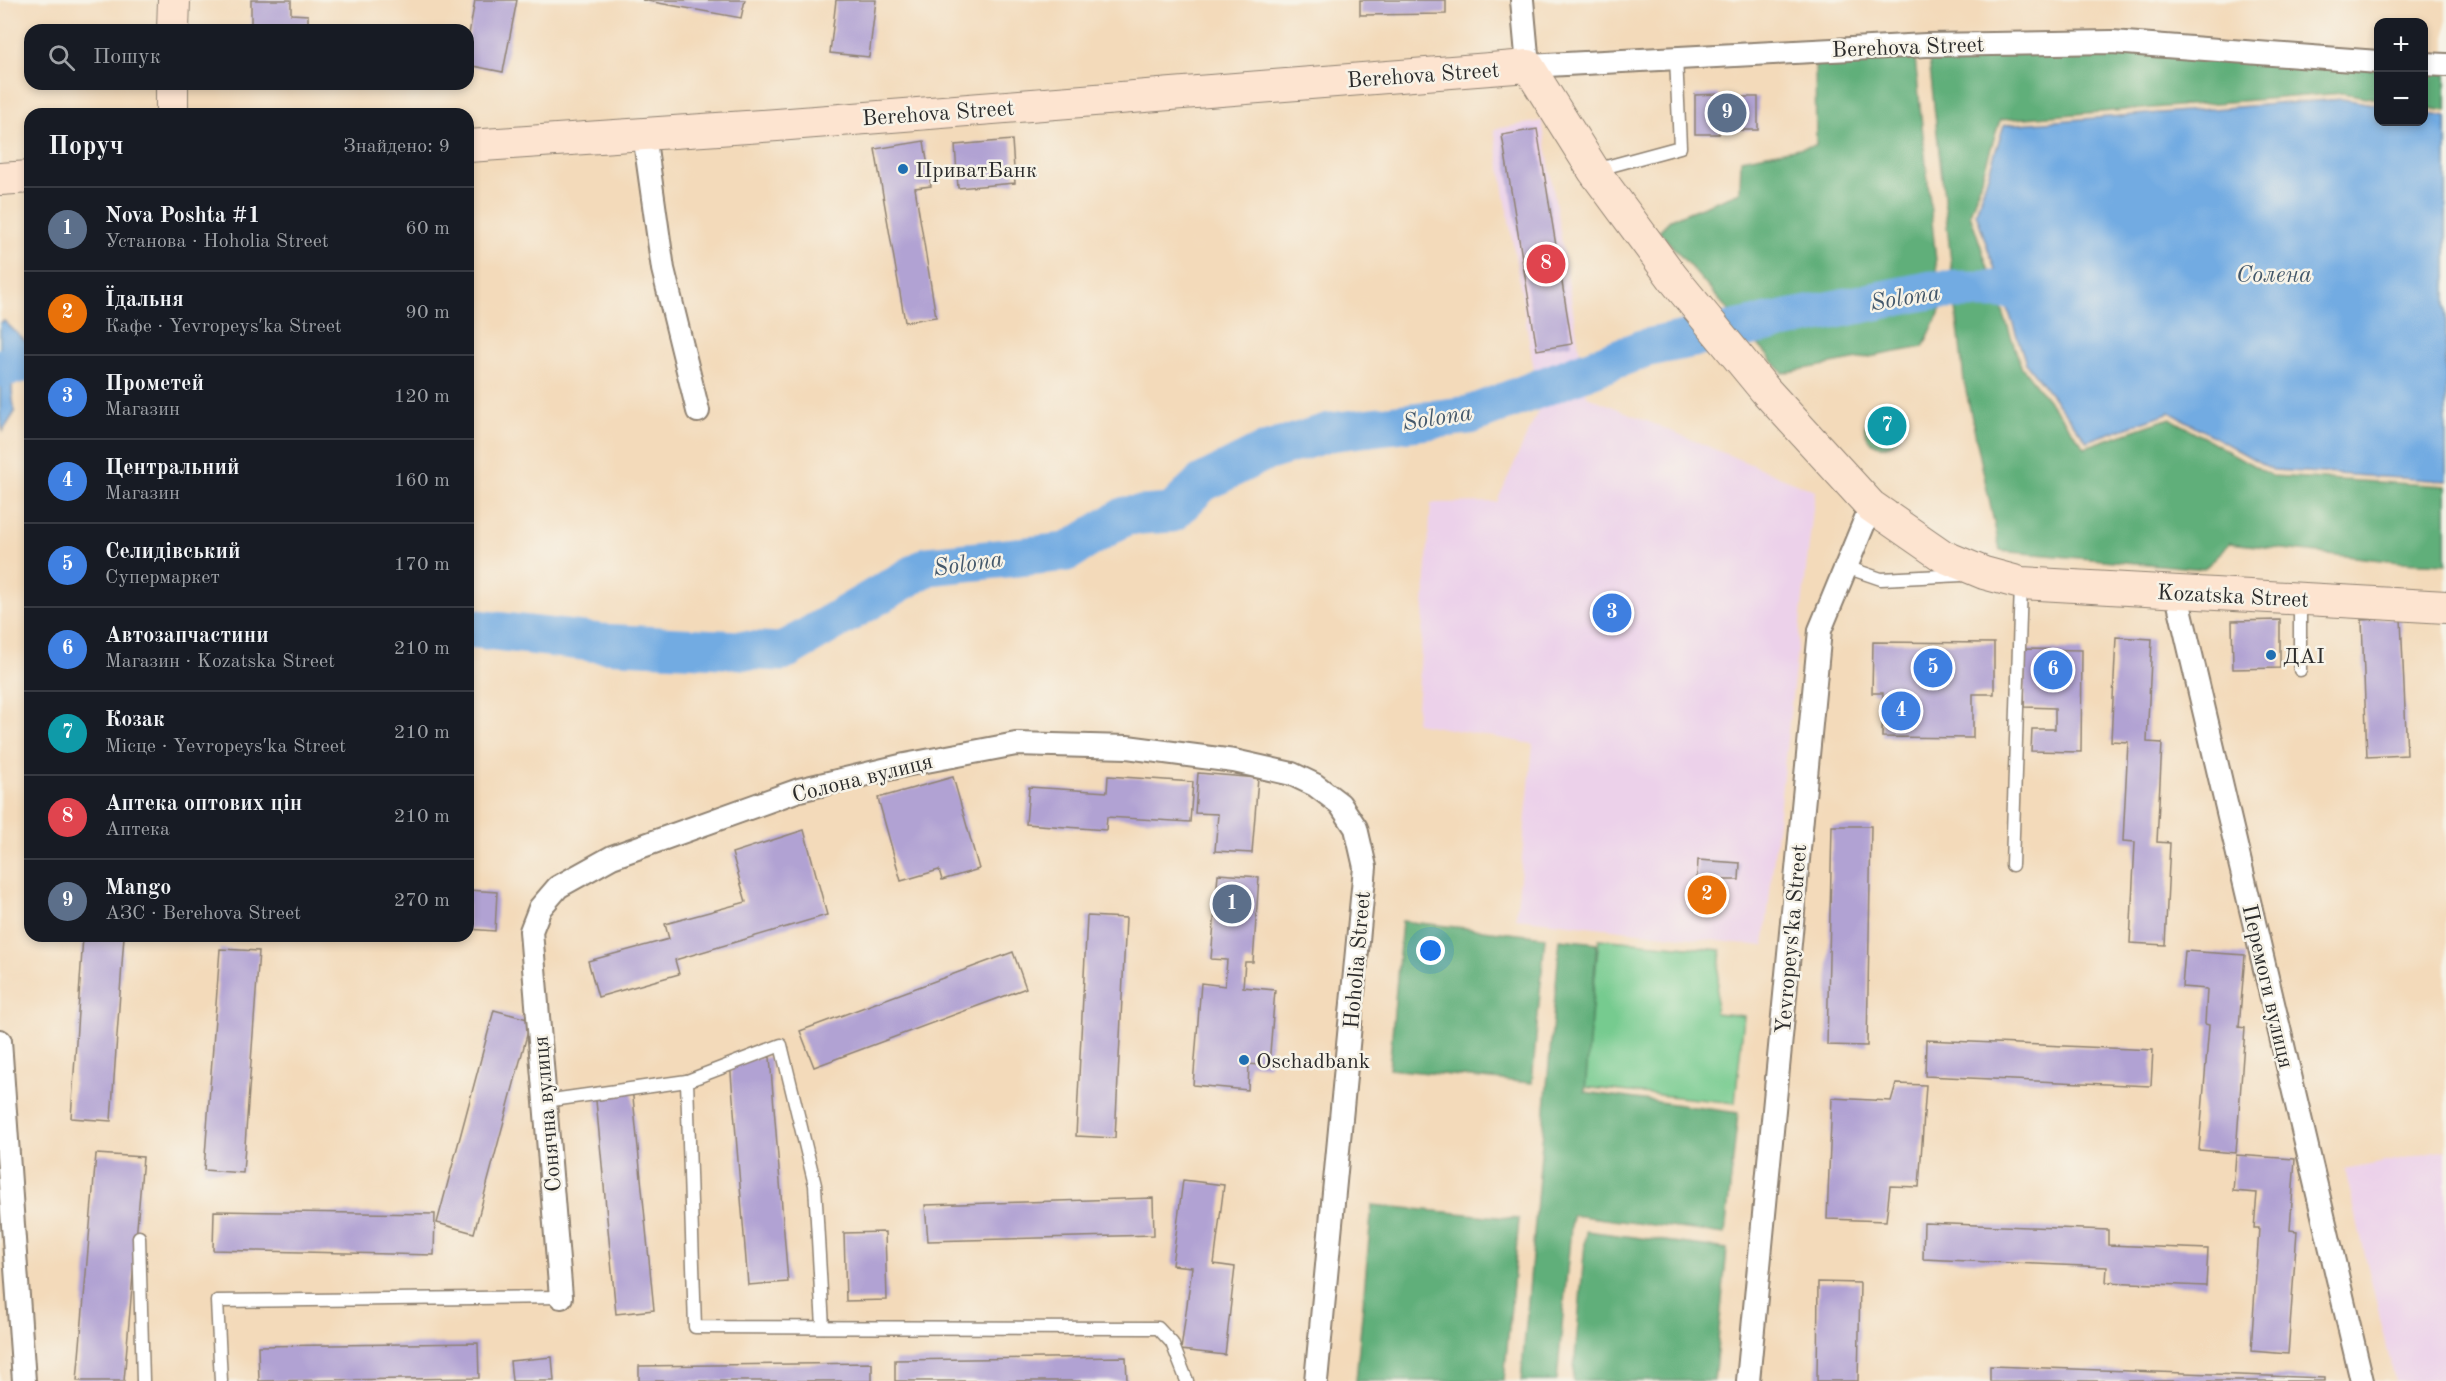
<!DOCTYPE html>
<html lang="uk">
<meta charset="utf-8">
<style>
:root{--surface:#171b24;--page:#242831;--text:#f1f3f6;--muted:#9ea1a6;--line:#363941;--accent:#1f6fb2}
body{margin:0;font-family:"Old Standard TT",serif;background:var(--page);color:var(--text)}
.controls{position:absolute;right:18px;top:18px;display:grid;overflow:hidden;border-radius:12px;box-shadow:0 3px 9px #0003}
.controls button{width:54px;height:54px;display:grid;place-items:center;padding:0;border:0;border-bottom:2px solid var(--line);background:var(--surface);color:var(--text);font:30px sans-serif}
.you{position:absolute;left:1431px;top:951px;width:21px;height:21px;margin:-15px;border:4px solid #fff;border-radius:50%;background:#1a73e8;box-shadow:0 0 0 9px #1a73e833}
.badge{display:grid;place-items:center;width:39px;height:39px;border-radius:50%;background:var(--accent);color:#fff;font-size:20px;font-weight:700}
.pin{position:absolute;translate:-50% -50%;border:3px solid #fff;box-shadow:0 2px 6px #0006}
.list{margin:0;padding:0;list-style:none}
h2{display:flex;justify-content:space-between;align-items:center;height:78px;margin:0;padding:0 24px;font-size:26px}
h2 small{font-size:20px;font-weight:400;color:var(--muted)}
.list li{display:grid;grid-template-columns:39px 1fr auto;gap:18px;align-items:center;box-sizing:border-box;height:84px;padding:0 24px;border-top:2px solid var(--line)}
.list b{display:block;font-size:22px;white-space:nowrap}
.list p{margin:0;font-size:20px;white-space:nowrap;color:var(--muted)}
.list em{font-size:20px;font-style:normal;color:var(--muted)}
.icon{flex:none;width:33px;height:33px;fill:none;stroke:currentColor;stroke-width:2;stroke-linecap:round;stroke-linejoin:round}
.map{position:relative;flex:none;width:2446px;height:1381px;overflow:hidden}
.search{position:absolute;background:var(--surface);box-shadow:0 3px 9px #0003;left:24px;top:24px;width:450px;height:66px;display:flex;align-items:center;gap:15px;box-sizing:border-box;padding:0 21px;border-radius:18px;color:var(--muted);font-size:22px}
.panel{position:absolute;background:var(--surface);box-shadow:0 3px 9px #0003;left:24px;top:108px;width:450px;height:834px;border-radius:18px}
.map>svg:first-child{display:block}
.built{fill:#ecd1ea}
.green{fill:#76cb8f;stroke:#507b5d;stroke-width:1.5}
.forest{fill:#60af7a;stroke:#466d52;stroke-width:1.5}
.water{fill:#72abe2;stroke:#4e6b86;stroke-width:1.5}
.lines{fill:none;stroke-linecap:round;stroke-linejoin:round}
.river{stroke:#72abe2;stroke-width:39}
.building{fill:#b1a2d3}
.lane-casing{stroke:#8f8272;stroke-width:15}
.street-casing{stroke:#8f8272;stroke-width:26}
.secondary-casing{stroke:#8f8272;stroke-width:34}
.lane{stroke:#fff;stroke-width:12}
.street{stroke:#fff;stroke-width:22}
.secondary{stroke:#fde4d0;stroke-width:32}
.poi-dot{fill:#1f6fb2;stroke:#f7f3e8;stroke-width:2}
.labels{text-anchor:middle;stroke-width:5;stroke-linejoin:round;paint-order:stroke}
.street-label{font-size:22px;fill:#2b2b2b;stroke:#f7f3e8}
.poi-label{font-size:22px;fill:#2b2b2b;stroke:#f7f3e8;text-anchor:start}
.water-label{font-size:24px;font-style:italic;fill:#44586b;stroke:#f7f3e8}
</style>
<div class="map">
<svg width="2446" height="1381" viewBox="0 0 2446 1381">
<rect width="100%" height="100%" fill="#f7f3e8"/>
<filter id="ink" filterUnits="userSpaceOnUse"><feTurbulence type="fractalNoise" baseFrequency=".0167" numOctaves="2"/><feDisplacementMap in="SourceGraphic" scale="12" xChannelSelector="R" yChannelSelector="G"/><feConvolveMatrix kernelMatrix="1 2 1 2 8 2 1 2 1" color-interpolation-filters="sRGB"/></filter>
<filter id="wash" filterUnits="userSpaceOnUse"><feTurbulence type="fractalNoise" baseFrequency=".008" numOctaves="4" result="noise"/><feDisplacementMap in="SourceGraphic" scale="24" xChannelSelector="R" yChannelSelector="G"/><feGaussianBlur stdDeviation="1.35" result="paint"/><feColorMatrix in="noise" values="0 0 0 0 0 0 0 0 0 0 0 0 0 0 0 0 0 1.4 0 .05"/><feComposite in="paint" operator="in"/></filter>
<g filter="url(#wash)">
<rect width="100%" height="100%" fill="#f3daba"/>
<g class="built">
<path d="M1542,121L1587,396L1815,491L1764,946L1516,918L1533,744L1416,723L1431,503L1497,502L1540,406L1494,129Z"/>
<path d="M2446,1150V1381H2395L2345,1170Z"/>
</g>
<g class="green">
<circle cx="1883" cy="428" r="18"/>
<path d="M1599,939L1721,950L1715,1013L1744,1016L1735,1103L1583,1087Z"/>
</g>
<g class="forest">
<path d="M2033,48L2378,69V99L2343,93L2000,120L1970,214L2021,366L2085,447L2170,418L2272,476L2446,486V564L2399,562L2230,543L2204,569L2000,551L1964,381L1928,50Z"/>
<path d="M1815,58H1915L1941,309L1923,347L1783,373L1659,231L1671,219L1740,192L1741,159L1816,145Z"/>
<path d="M2424,71L2446,73V111L2424,107Z"/>
<path d="M1402,921L1545,937L1532,1083L1389,1069Z"/>
<path d="M1560,939L1597,943L1585,1092L1738,1113L1725,1234L1572,1215L1557,1381H1521Z"/>
<path d="M1372,1205L1519,1219L1504,1381H1356Z"/>
<path d="M1586,1231L1727,1249L1714,1381H1573Z"/>
</g>
<g class="water">
<path d="M2342,99L2378,105V122H2424V113L2446,117V481L2273,470L2170,412L2087,441L2026,363L1976,213L2004,125Z"/>
<path d="M4,321L27,343C11,370 9,382 15,412L3,431L0,417V323Z"/>
</g>
<g class="lines">
<g class="river">
<path d="M0,368L30,362"/>
<path d="M468,628L600,643L782,652L928,566L1067,552L1125,516L1172,513L1202,483L1262,453L1330,432L1470,415L1645,348L1931,290H2055"/>
</g>
</g>
<g id="blocks">
<g class="building">
<path d="M251,0H291V14L308,15V30H251Z"/>
<path d="M475,0H517L503,72L468,65V40Z"/>
<path d="M642,0H745L741,18Z"/>
<path d="M836,0H876L869,57L830,53Z"/>
<path d="M1360,0H1446V14L1360,15Z"/>
<path d="M1719,94V103H1739V97H1758V130H1737V123H1719V134H1695V95Z"/>
<path d="M1537,129L1572,344L1537,350L1502,135Z"/>
<path d="M1012,140L1015,183L958,188L955,145Z"/>
<path d="M924,141L931,186L915,188L936,317L905,322L875,149Z"/>
<path d="M2401,618L2407,755L2367,757L2362,620Z"/>
<path d="M2280,620V668L2233,669L2232,621Z"/>
<path d="M2116,637L2152,639L2147,742L2162,743L2157,842L2170,843L2165,945L2130,943L2135,842L2123,841L2128,742L2111,741Z"/>
<path d="M1873,642L1994,643V694H1973V738L1882,737L1883,693H1872Z"/>
<path d="M2025,649L2082,650L2081,752L2031,751L2032,729H2055V708L2024,707Z"/>
<path d="M1198,773L1258,778L1252,853L1215,851L1218,814L1195,813Z"/>
<path d="M1108,776L1193,782L1190,822L1107,817L1106,830L1026,824L1029,787L1107,792Z"/>
<path d="M953,777L979,869L942,880L939,870L901,881L878,798Z"/>
<path d="M1832,826H1871L1867,1046L1827,1045Z"/>
<path d="M804,830L827,915L675,960L679,974L598,997L588,961L669,939L665,924L746,902L732,853Z"/>
<path d="M1698,860L1740,863L1739,880H1719L1716,913L1695,910Z"/>
<path d="M1218,874L1259,877L1253,962H1245L1243,987L1275,990L1269,1066L1249,1064L1248,1090L1193,1085L1201,983L1225,986L1227,960L1211,959Z"/>
<path d="M468,890L497,892L495,931L468,929Z"/>
<path d="M1087,916L1126,918L1115,1138L1076,1136Z"/>
<path d="M83,936H124L111,1121L71,1118Z"/>
<path d="M220,949L259,951L243,1173L204,1170Z"/>
<path d="M2185,951L2245,955L2239,1027L2245,1028L2236,1153L2199,1150L2209,1025L2205,1024L2207,989L2182,987Z"/>
<path d="M1013,952L1026,988L814,1067L800,1031Z"/>
<path d="M494,1010L531,1020L474,1233L437,1223Z"/>
<path d="M1926,1040L2153,1050L2151,1086L1925,1076Z"/>
<path d="M770,1057L788,1282L748,1285L730,1061Z"/>
<path d="M1896,1084L1926,1085L1919,1187L1890,1186L1886,1221L1827,1219L1832,1098L1891,1101Z"/>
<path d="M632,1087L654,1310L616,1314L595,1090Z"/>
<path d="M96,1154L143,1157L124,1381H77Z"/>
<path d="M2236,1155L2295,1159L2290,1230L2297,1231L2288,1354L2251,1351L2259,1228H2254L2257,1193L2233,1191Z"/>
<path d="M1183,1180L1224,1185L1214,1264L1235,1267L1225,1355L1181,1350L1192,1267L1172,1265Z"/>
<path d="M1153,1198L1154,1235L928,1241L925,1205Z"/>
<path d="M214,1211L435,1214L434,1255L213,1250Z"/>
<path d="M1924,1223L2108,1230V1245L2208,1249L2206,1286L2106,1282L2107,1267L1923,1259Z"/>
<path d="M885,1232L887,1300L846,1301L844,1233Z"/>
<path d="M1818,1282L1860,1283L1858,1381H1817Z"/>
<path d="M478,1343L479,1378L259,1381L258,1346Z"/>
<path d="M552,1357L554,1381H512L510,1361Z"/>
<path d="M1126,1357L1127,1381H895V1360Z"/>
<path d="M872,1363V1381H639V1366Z"/>
<path d="M1990,1366L2325,1378V1381H1990Z"/>
</g>
</g>
</g>
<g filter="url(#ink)">
<use href="#blocks" fill-opacity="0" stroke="#8f8272" stroke-width="1.5"/>
<g class="lines">
<defs>
<g id="lane">
<path d="M1595,170L1680,147L1676,57"/>
<path d="M1846,567L1881,579L1962,575"/>
<path d="M2300,599V670"/>
<path d="M2012,865L2021,584"/>
<path d="M687,1081L781,1045L815,1185L823,1327"/>
<path d="M545,1101L687,1081L695,1327L1158,1328L1172,1343L1187,1381"/>
<path d="M139,1237L143,1381"/>
<path d="M221,1381L217,1301L561,1297"/>
</g>
<g id="street">
<path d="M1522,0L1528,66L1926,45L2112,42L2378,62"/>
<path d="M2424,64L2446,65"/>
<path d="M644,134L663,269L698,411"/>
<path d="M2176,591L2362,1381"/>
<path d="M0,1041L24,1381"/>
<path d="M561,1297L531,931L540,908L558,887L612,857L799,790L905,765L1016,744L1127,747L1234,761L1292,774L1315,785L1340,804L1356,828L1365,867L1316,1381"/>
<path d="M1748,1381L1820,630L1871,506"/>
</g>
<g id="secondary">
<path d="M173,30L174,0"/>
<path d="M172,114V84"/>
<path d="M468,146L777,125L1528,66L1594,171L1673,278L1765,390L1871,506L1943,556L1984,573L2021,583L2446,607"/>
<path d="M0,179L30,177"/>
</g>
</defs>
<use href="#lane" class="lane-casing"/>
<use href="#street" class="street-casing"/>
<use href="#secondary" class="secondary-casing"/>
<use href="#lane" class="lane"/>
<use href="#street" class="street"/>
<use href="#secondary" class="secondary"/>
</g>
</g>
<g class="poi-dot">
<circle cx="903" cy="169" r="6"/>
<circle cx="2271" cy="655" r="6"/>
<circle cx="1244" cy="1060" r="6"/>
</g>
<g class="labels">
<g class="street-label">
<text transform="translate(1908 46) rotate(-2)" y="8">Berehova Street</text>
<text transform="translate(1423 74) rotate(-4)" y="8">Berehova Street</text>
<text transform="translate(938 112) rotate(-4)" y="8">Berehova Street</text>
<text transform="translate(2233 595) rotate(3)" y="8">Kozatska Street</text>
<text transform="translate(862 777) rotate(-14)" y="8">Солона вулиця</text>
<text transform="translate(1790 939) rotate(-85)" y="8">Yevropeysʹka Street</text>
<text transform="translate(1356 960) rotate(-85)" y="8">Hoholia Street</text>
<text transform="translate(2269 986) rotate(77)" y="8">Перемоги вулиця</text>
<text transform="translate(546 1114) rotate(-95)" y="8">Сонячна вулиця</text>
</g>
<g class="poi-label">
<text x="915" y="177">ПриватБанк</text>
<text x="2283" y="663">ДАІ</text>
<text x="1256" y="1068">Oschadbank</text>
</g>
<g class="water-label">
<text x="2274" y="282">Солена</text>
<text transform="translate(1905 297) rotate(-9)" y="8">Solona</text>
<text transform="translate(1437 417) rotate(-9)" y="8">Solona</text>
<text transform="translate(968 563) rotate(-8)" y="8">Solona</text>
</g>
</g>
</svg>
<div class="controls">
<button>+</button>
<button>−</button>
</div>
<div class="you"></div>
<div class="pin badge" style="left:1232px;top:904px;background:#5c6f8a">1</div>
<div class="pin badge" style="left:1707px;top:895px;background:#e8710a">2</div>
<div class="pin badge" style="left:1612px;top:613px;background:#3f7fe0">3</div>
<div class="pin badge" style="left:1901px;top:711px;background:#3f7fe0">4</div>
<div class="pin badge" style="left:1933px;top:668px;background:#3f7fe0">5</div>
<div class="pin badge" style="left:2053px;top:670px;background:#3f7fe0">6</div>
<div class="pin badge" style="left:1887px;top:426px;background:#0f9aa8">7</div>
<div class="pin badge" style="left:1546px;top:264px;background:#e0444e">8</div>
<div class="pin badge" style="left:1727px;top:113px;background:#5c6f8a">9</div>
<div class="search"><svg class="icon" aria-label="search" viewBox="0 0 24 24"><circle cx="10" cy="10" r="6"/><path d="M15 15l6 6"/></svg>Пошук</div>
<section class="panel">
<h2>Поруч<small>Знайдено: 9</small></h2>
<ul class="list">
<li><span class="badge" style="background:#5c6f8a">1</span><div><b>Nova Poshta #1</b><p>Установа · Hoholia Street</p></div><em>60 m</em></li>
<li><span class="badge" style="background:#e8710a">2</span><div><b>Їдальня</b><p>Кафе · Yevropeysʹka Street</p></div><em>90 m</em></li>
<li><span class="badge" style="background:#3f7fe0">3</span><div><b>Прометей</b><p>Магазин</p></div><em>120 m</em></li>
<li><span class="badge" style="background:#3f7fe0">4</span><div><b>Центральний</b><p>Магазин</p></div><em>160 m</em></li>
<li><span class="badge" style="background:#3f7fe0">5</span><div><b>Селидівський</b><p>Супермаркет</p></div><em>170 m</em></li>
<li><span class="badge" style="background:#3f7fe0">6</span><div><b>Автозапчастини</b><p>Магазин · Kozatska Street</p></div><em>210 m</em></li>
<li><span class="badge" style="background:#0f9aa8">7</span><div><b>Козак</b><p>Місце · Yevropeysʹka Street</p></div><em>210 m</em></li>
<li><span class="badge" style="background:#e0444e">8</span><div><b>Аптека оптових цін</b><p>Аптека</p></div><em>210 m</em></li>
<li><span class="badge" style="background:#5c6f8a">9</span><div><b>Mango</b><p>АЗС · Berehova Street</p></div><em>270 m</em></li>
</ul>
</section>
</div>
